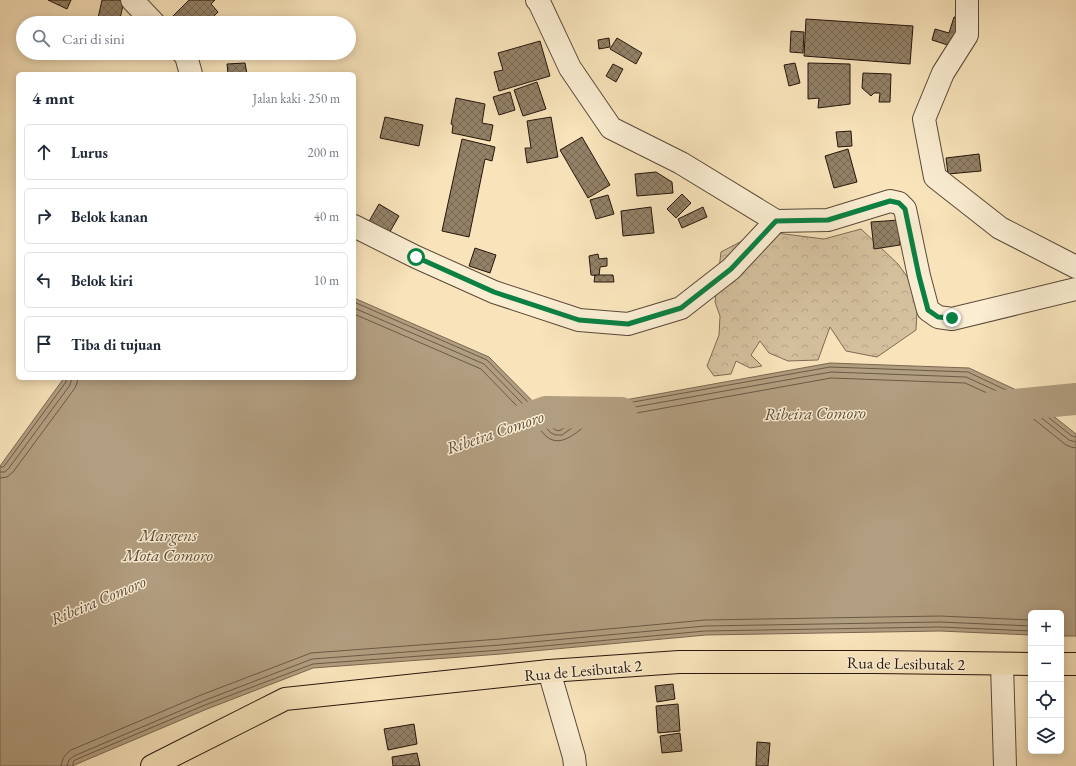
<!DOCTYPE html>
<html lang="id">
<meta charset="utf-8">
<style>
:root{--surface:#fff;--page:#f6f6f7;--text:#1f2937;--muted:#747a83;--line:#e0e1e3}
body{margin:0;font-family:"EB Garamond",serif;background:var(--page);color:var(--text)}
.controls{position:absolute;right:12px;bottom:12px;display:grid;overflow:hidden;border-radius:6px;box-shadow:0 2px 10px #0003}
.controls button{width:36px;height:36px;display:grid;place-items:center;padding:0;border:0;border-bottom:1px solid var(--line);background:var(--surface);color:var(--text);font:20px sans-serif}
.stop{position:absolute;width:12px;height:12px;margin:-9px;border:3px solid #0b8043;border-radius:50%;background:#fff}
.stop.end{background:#0b8043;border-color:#fff;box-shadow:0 1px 4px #0008}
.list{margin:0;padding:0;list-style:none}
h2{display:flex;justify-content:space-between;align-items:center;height:52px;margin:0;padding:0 16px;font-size:17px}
h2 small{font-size:13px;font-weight:400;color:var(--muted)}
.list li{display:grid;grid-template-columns:26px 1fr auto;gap:12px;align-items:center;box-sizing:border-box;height:56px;margin:0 8px 8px;padding:0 8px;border:1px solid var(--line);border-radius:6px}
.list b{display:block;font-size:15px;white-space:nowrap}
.list em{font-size:13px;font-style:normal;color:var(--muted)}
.icon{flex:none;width:22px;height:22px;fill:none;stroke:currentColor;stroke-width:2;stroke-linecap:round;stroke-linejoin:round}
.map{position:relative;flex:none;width:1076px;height:766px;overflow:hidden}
.search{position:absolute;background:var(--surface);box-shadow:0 2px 10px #0003;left:16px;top:16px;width:340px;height:44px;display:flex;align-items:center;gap:10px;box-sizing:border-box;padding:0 14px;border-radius:22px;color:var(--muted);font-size:15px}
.panel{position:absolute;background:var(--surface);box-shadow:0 2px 10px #0003;left:16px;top:72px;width:340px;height:308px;border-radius:6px}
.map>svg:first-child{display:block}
.forest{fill:url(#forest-crowns);stroke:#7d6b55}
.water{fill:#b19d7f;stroke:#796751}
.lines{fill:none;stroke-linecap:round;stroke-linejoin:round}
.shore{stroke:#6c5a46;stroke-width:1}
.river{stroke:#b19d7f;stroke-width:32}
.building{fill:url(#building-cross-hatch);stroke:#26160d}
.minor-casing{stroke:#5a4938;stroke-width:24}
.major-casing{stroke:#26160d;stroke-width:24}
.minor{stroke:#faedd2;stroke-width:22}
.major{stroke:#f8e3ba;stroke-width:22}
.route{stroke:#0b8043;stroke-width:5}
.labels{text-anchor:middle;stroke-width:3;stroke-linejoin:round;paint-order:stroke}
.street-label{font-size:16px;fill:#26160d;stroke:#faedd2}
.water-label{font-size:17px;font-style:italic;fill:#5e4c3b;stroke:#faedd2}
</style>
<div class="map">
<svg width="1076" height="766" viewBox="0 0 1076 766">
<defs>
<pattern id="forest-crowns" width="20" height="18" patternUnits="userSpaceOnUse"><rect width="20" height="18" fill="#d4c09d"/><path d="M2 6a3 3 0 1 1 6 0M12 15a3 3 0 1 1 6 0" fill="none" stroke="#b6a486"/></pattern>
<pattern id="building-cross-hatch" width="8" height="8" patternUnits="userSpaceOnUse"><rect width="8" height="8" fill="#938167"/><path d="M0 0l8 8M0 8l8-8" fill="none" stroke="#786953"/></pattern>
</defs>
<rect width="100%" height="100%" fill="#f8e3ba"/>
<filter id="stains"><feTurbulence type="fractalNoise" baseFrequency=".005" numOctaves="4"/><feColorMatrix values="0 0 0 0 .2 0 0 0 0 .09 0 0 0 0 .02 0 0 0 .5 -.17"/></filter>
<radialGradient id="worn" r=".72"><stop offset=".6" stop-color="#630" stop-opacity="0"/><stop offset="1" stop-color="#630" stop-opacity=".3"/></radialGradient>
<path class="forest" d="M861,229L898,264L918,292L916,330L877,357L846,351L830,327L818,360L788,361L769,353L760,341L751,355L762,366L750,368L736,361L731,374L714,376L707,366L719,335L720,316L715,302L721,252L761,231L824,239Z"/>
<path class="water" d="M354,298L489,357L558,427L586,407L830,363L969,368L1027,395L1076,434V636H1061V613H1031V635L940,631L706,635L501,654L313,668L207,709L72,766H0V466L64,378H354Z"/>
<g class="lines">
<g class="shore">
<path d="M354,302L487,360L554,429L558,431L561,430L588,410L830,367L968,372L1025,399L1072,436L1076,437"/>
<path d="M354,308L484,364L551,433L556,435H562L590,415L831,372L966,377L1023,403L1069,440L1076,442"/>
<path d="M354,314L481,369L547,437C563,449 579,429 592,421L831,378L965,383L1020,408L1066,445L1071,447L1076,448"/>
<path d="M0,467H3L5,465L66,382V378"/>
<path d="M0,472H5L9,468L70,385L72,378"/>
<path d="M0,478L7,477L13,472L75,388L77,383L78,378"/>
<path d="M61,766C62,759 65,754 71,750L201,695L311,653L500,639L705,620L940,616L1031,620"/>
<path d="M67,766L69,760L74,756L203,701L312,659L500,645L705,626L940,622L1031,626"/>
<path d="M73,766V762L75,760L205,705L313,664L501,650L705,631L940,627L1031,631"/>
</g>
<g class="river">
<path d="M993,407L1076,399"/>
<path d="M502,428L546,412L621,413"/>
</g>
</g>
<g class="building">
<path d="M48,0H71L67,9Z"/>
<path d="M102,0H119L124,1L119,23L98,18Z"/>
<path d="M189,0H215L211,4L218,12L207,23H178L172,17Z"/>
<path d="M954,17L963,18L957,48L932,40L935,29L949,33Z"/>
<path d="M806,19L913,26L910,64L804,56Z"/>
<path d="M791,31L804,32L803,53L790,52Z"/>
<path d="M609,38L610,47L599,49L598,40Z"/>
<path d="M617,38L642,53L636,64L610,49Z"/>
<path d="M540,41L550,76L499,91L494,72L503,70L498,53Z"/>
<path d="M245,63L247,74H228L227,64Z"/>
<path d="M795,63L800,83L789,86L784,65Z"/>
<path d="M808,63L850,64V104L818,108L819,98L808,99Z"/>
<path d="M613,64L623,69L616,82L606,76Z"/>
<path d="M863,73L891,74L890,102H879L880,93H874L871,96L862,88Z"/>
<path d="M537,82L546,109L523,116L514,90Z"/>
<path d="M510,92L515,110L499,115L493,97Z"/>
<path d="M456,98L485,104L482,123L493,125L490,141L452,133L453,125L451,124Z"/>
<path d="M385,117L423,125L419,146L380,138Z"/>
<path d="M551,117L558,157L527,163L525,148H531L527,121Z"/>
<path d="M851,131L852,146L838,147L836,132Z"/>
<path d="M582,137L610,185L588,198L560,150Z"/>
<path d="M462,139L495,147L492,161L485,159L469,237L442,231Z"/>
<path d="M848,149L857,182L834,188L825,156Z"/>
<path d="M979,154L981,171L948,174L946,158Z"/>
<path d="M656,172L672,182L673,193L637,196L635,174Z"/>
<path d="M682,194L691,203L676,218L667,209Z"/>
<path d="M608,195L614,214L596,219L590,200Z"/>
<path d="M379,204L399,216L388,235L368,223Z"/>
<path d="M651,207L654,233L623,236L621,211Z"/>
<path d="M703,207L707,217L682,228L678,219Z"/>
<path d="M899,220L900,245L874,249L871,222Z"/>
<path d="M475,248L496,255L490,273L469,266Z"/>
<path d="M598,254L599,259L607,258V266L600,267L599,276L591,275L589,256Z"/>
<path d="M595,275H613L614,282H594Z"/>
<path d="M673,684L675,699L657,702L655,686Z"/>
<path d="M678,704L680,731L658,733L656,706Z"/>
<path d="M414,724L417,744L388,750L384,729Z"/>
<path d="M680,733L682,751L662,753L660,736Z"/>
<path d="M757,742L770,743L768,766H756Z"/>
<path d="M417,753L420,766H393L392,757Z"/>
</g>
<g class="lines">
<defs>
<g id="minor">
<path d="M132,0L154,23"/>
<path d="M537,0L539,2L570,68L611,128L681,163L776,221L828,220L890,201L899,203L905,209L919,276L928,310L938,317L952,319L1076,289"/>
<path d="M967,0V35L943,73L924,119L935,177L1000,228L1076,267"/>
<path d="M183,53L186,56L191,74"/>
<path d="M354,226L416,257L494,292L579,320L628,324L681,308L731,269L776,221"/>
<path d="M1002,664L1005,766"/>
<path d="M549,671L574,757L575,766"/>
</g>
<g id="major">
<path d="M1061,664H1076"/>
<path d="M152,766L285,699L549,671L679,662H874L1031,664"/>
</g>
</defs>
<use href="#minor" class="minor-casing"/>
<use href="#major" class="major-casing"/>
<use href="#minor" class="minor"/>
<use href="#major" class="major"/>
</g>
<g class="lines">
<path class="route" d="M416,257L494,292L579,320L628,324L681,308L731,269L776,221L828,220L890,201L899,203L905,209L919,276L928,310L938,317L952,318"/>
</g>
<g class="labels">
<g class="street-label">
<text transform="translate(906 663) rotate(1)" y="6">Rua de Lesibutak 2</text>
<text transform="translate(583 670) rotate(-5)" y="6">Rua de Lesibutak 2</text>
</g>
<g class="water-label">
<text transform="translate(815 413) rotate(-1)" y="6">Ribeira Comoro</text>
<text transform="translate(495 432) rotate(-19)" y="6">Ribeira Comoro</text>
<text x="168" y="541">Margens<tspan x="168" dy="20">Mota Comoro</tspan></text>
<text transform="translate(98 600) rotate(-23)" y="6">Ribeira Comoro</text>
</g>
</g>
<rect width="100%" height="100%" filter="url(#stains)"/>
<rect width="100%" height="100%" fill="url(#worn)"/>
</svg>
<div class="controls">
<button>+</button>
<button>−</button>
<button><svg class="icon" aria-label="locate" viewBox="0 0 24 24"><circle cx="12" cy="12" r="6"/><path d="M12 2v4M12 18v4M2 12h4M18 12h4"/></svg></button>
<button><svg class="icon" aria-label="layers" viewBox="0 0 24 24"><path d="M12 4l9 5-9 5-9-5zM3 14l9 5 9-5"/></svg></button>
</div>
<div class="stop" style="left:416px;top:257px"></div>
<div class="stop end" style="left:952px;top:318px"></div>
<div class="search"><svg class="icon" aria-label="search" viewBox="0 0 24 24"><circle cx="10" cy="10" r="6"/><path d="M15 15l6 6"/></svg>Cari di sini</div>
<section class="panel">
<h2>4 mnt<small>Jalan kaki · 250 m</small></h2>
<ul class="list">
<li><svg class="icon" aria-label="ahead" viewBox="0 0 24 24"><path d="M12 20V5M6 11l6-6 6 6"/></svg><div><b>Lurus</b></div><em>200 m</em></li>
<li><svg class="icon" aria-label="right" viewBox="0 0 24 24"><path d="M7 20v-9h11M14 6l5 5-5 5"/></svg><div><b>Belok kanan</b></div><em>40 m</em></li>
<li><svg class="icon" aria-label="left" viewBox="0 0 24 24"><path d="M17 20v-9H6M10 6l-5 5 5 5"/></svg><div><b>Belok kiri</b></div><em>10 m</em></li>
<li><svg class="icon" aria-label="arrive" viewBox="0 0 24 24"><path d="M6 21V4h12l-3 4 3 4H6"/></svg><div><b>Tiba di tujuan</b></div></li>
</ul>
</section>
</div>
